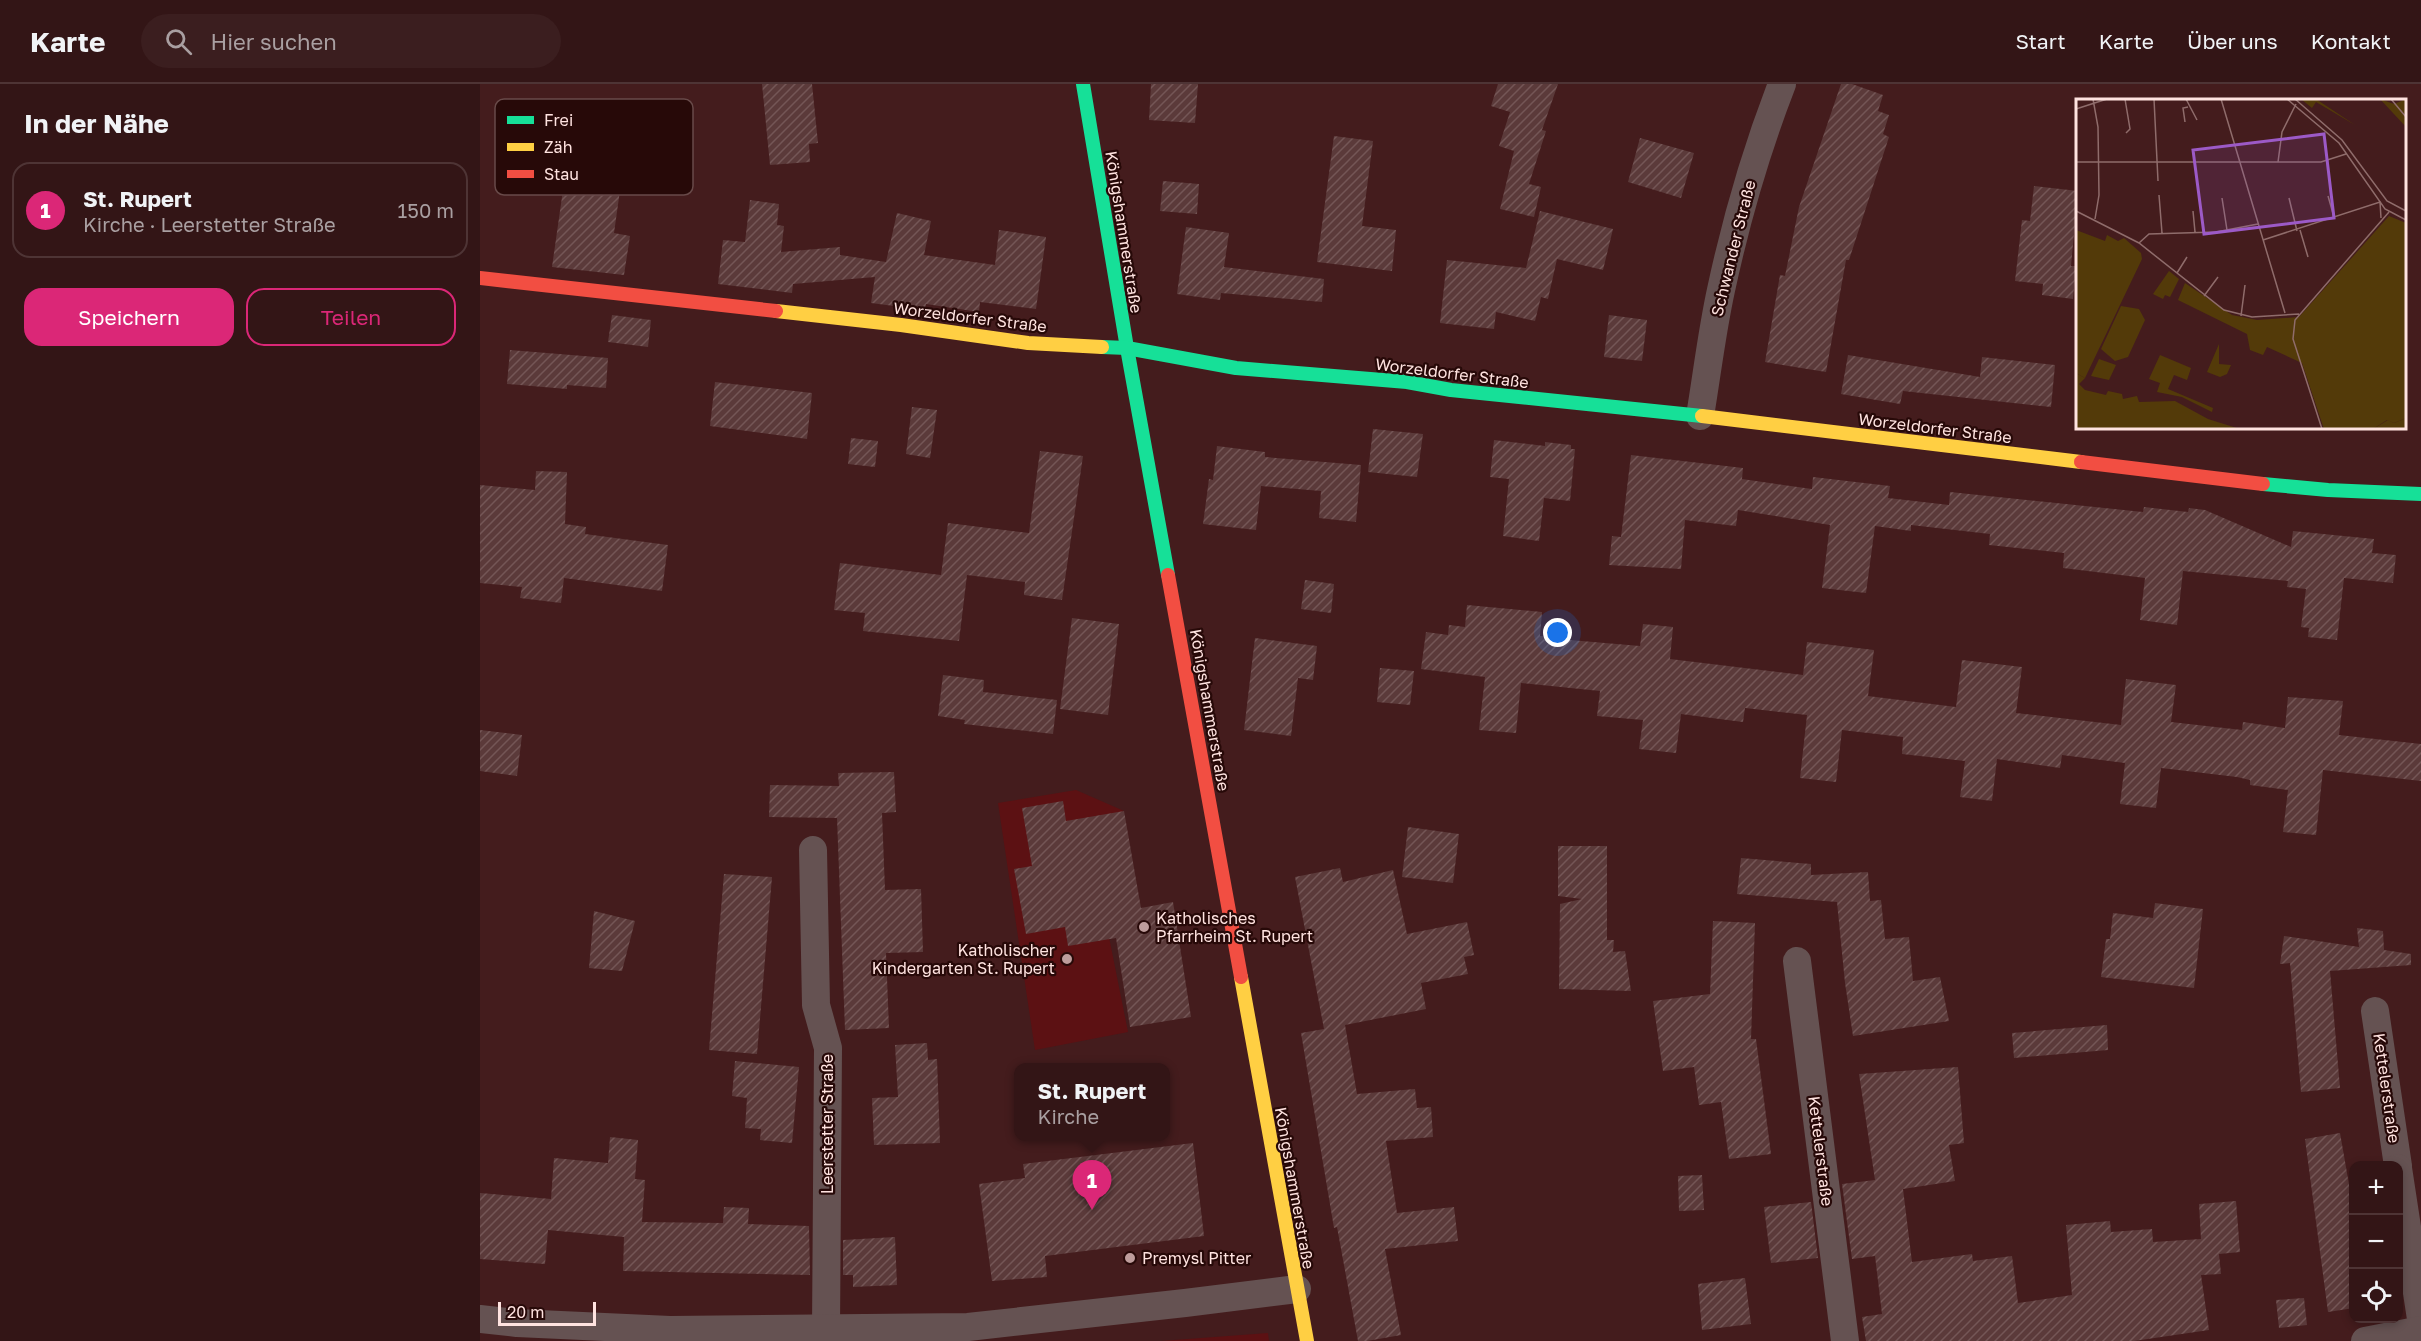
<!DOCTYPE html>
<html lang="de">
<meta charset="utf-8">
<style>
:root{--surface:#331516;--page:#3b1e1f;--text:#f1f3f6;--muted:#a99fa1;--line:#4e3435;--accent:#db2777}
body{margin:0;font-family:"Golos Text",sans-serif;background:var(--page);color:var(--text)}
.controls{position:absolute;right:18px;bottom:18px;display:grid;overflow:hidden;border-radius:12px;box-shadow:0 3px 9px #0003}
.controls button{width:54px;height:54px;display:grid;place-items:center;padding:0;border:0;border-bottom:2px solid var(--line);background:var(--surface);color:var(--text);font:30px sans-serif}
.scale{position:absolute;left:18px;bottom:15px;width:98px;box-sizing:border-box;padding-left:6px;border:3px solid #ffe3e0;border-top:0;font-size:16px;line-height:21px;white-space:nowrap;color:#ffe3e0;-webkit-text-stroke:4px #270908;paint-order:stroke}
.you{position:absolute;left:1078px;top:549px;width:21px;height:21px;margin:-15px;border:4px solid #fff;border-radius:50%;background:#1a73e8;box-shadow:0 0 0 9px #1a73e833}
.badge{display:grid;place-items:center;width:39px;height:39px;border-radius:50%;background:var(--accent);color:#fff;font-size:20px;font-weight:700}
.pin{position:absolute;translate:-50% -50px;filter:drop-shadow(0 2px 3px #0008)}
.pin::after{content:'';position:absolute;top:32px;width:21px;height:18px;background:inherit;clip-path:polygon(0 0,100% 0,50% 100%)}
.popup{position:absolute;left:534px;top:979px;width:156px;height:78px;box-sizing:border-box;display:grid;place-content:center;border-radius:12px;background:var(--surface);filter:drop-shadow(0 2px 4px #0005);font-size:20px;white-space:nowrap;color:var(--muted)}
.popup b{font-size:22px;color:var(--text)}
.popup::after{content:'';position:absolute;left:50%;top:100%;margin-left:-12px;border:12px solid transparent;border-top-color:var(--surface)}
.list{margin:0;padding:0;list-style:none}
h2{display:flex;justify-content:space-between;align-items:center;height:78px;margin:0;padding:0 24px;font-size:26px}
h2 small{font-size:20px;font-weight:400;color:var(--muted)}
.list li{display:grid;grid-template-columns:39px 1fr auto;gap:18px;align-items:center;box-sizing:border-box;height:96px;margin:0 12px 12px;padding:0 12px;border:2px solid var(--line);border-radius:18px}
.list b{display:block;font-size:22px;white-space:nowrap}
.list p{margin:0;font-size:20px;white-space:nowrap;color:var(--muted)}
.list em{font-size:20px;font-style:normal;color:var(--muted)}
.actions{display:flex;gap:12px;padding:18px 24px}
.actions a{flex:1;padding:14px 0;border:2px solid var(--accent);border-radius:18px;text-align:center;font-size:21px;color:var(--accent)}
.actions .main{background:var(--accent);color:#fff}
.icon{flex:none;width:33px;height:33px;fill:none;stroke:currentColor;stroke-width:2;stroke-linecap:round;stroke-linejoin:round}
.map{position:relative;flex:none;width:1941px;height:1257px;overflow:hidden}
header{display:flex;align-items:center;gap:36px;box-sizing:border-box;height:84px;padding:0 30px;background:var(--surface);border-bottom:2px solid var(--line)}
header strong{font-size:28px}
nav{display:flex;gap:33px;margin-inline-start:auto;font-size:21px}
.search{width:420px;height:54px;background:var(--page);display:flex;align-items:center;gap:15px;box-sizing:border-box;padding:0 21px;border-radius:33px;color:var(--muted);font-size:22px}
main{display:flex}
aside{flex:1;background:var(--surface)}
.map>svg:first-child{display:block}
.built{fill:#5c1113}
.building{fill:url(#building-hatch)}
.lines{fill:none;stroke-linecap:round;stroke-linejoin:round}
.street{stroke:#655252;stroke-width:28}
.fast{stroke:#16e098;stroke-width:14}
.slow{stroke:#ffcf43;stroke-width:14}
.jam{stroke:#f24e42;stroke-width:14}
.poi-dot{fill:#be9d9c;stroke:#270908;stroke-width:2}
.labels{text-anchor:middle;stroke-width:4.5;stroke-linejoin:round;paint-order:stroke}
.street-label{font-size:16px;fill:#ffe3e0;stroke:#270908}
.poi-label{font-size:16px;fill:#ffe3e0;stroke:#270908;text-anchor:start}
.inset-road{fill:none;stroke:#8f6c6b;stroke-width:1.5}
.view{fill:#9c5ac7;fill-opacity:0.15;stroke:#9c5ac7;stroke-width:3}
.inset-edge{fill:none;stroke:#ffe3e0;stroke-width:3}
.key{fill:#270908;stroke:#684a49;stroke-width:1.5}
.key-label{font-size:16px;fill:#ffe3e0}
</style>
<header>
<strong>Karte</strong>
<div class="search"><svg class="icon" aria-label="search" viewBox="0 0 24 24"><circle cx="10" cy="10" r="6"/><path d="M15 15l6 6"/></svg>Hier suchen</div>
<nav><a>Start</a><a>Karte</a><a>Über uns</a><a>Kontakt</a></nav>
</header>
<main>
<aside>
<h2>In der Nähe<small></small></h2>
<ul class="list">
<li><span class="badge">1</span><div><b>St. Rupert</b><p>Kirche · Leerstetter Straße</p></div><em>150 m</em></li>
</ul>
<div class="actions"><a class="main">Speichern</a><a>Teilen</a></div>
</aside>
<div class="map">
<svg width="1941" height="1257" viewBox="0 0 1941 1257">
<defs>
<pattern id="building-hatch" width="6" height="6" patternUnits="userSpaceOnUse" patternTransform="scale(1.5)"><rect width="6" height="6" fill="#5b3a3a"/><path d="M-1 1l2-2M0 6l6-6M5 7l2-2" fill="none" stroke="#745656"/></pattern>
</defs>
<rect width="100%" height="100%" fill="#441c1d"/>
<g class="built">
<path d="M596,706L644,727L619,803L648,948L555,966L518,719Z"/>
<path d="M788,1249L789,1257H681Z"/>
</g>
<g class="building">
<path d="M282,0H332L338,59L329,60L330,78L290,81Z"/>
<path d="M671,0H718L715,39L669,36Z"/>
<path d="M1018,0H1078L1062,46L1066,47L1049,100L1061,103L1054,133L1020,125L1034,67L1019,62L1030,28L1011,22Z"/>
<path d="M1361,0H1372L1403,11L1398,27L1409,31L1403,50L1409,53L1369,176H1366L1346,288L1285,278L1300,191L1305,192L1319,123Z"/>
<path d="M854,52L893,57L882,142L916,146L912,187L837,178Z"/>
<path d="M1160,54L1214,69L1201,114L1148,98Z"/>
<path d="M76,68L144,78L134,149L150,152L144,191L72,183L83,106L71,104Z"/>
<path d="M683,97L719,100L717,130L680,127Z"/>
<path d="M1554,102L1598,107L1591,182H1596L1593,215L1562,211L1563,200L1535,197L1542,136L1550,137Z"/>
<path d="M270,116L299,120L297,141L304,142L301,168L360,163V171L406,178L417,129L451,137L444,171L515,181L519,146L566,153L556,225L500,218L499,228L446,220L445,226L391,219L395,193L313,200L312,209L238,200L243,156L265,158Z"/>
<path d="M1060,127L1133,145L1123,186L1077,175L1068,215L1061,213L1055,237L1016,228L1014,245L960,239L967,176L1046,184Z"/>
<path d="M706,143L749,149L744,183L844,195L842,218L741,209L740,216L697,210Z"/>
<path d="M132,231L171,236L168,263L128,258Z"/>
<path d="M1129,231L1167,236L1162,277L1124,273Z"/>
<path d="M30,266L128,274L126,304L87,301V305L27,300Z"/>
<path d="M1368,271L1500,293L1502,273L1575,281L1571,323L1423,307L1420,320L1361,310Z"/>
<path d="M235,298L332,309L327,355L230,342Z"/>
<path d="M432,323L457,326L450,374L426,370Z"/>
<path d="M893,345L943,350L937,393L888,388Z"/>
<path d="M371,354L398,357L395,383L368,380Z"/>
<path d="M1014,356L1065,362V358L1091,361V365H1095L1090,417L1064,414L1059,457L1023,452L1029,395L1010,393Z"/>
<path d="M737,362L785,368V373L881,381L876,438L839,434L841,407L781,402L776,446L723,440L729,395L733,396Z"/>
<path d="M560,367L603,372L582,516L544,511L545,498L487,491L479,557L383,547L385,529L354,526L360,479L461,491L468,439L549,449Z"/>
<path d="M1151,371L1263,384L1262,395L1332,405L1333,393L1410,402L1408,414L1469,421L1470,408L1663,428L1664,423L1708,428L1709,424L1725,426L1811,463L1813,447L1894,455L1892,469L1916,471L1913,499L1864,494L1857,556L1828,553L1829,544L1821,543L1826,505L1807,503L1808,497L1703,487L1697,541L1660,536L1665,494L1583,484L1584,469L1509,461L1510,450L1431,441V447L1395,442L1386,509L1342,504L1350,441L1258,426L1256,442L1205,436L1201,485L1129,481L1132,452L1141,453Z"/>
<path d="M56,387L87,388L85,440L106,443L105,450L188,461L182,507L84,494L81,519L40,514L42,503L0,499V401L55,406Z"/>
<path d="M825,496L854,500L851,529L821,525Z"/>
<path d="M987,521L1062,528L1060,552L1091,554L1090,556L1160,562L1163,540L1193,543L1190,575L1323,591L1327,558L1394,566L1388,612L1476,623L1482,576L1542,583L1536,629L1641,641L1646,595L1696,601L1691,638L1762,646L1763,638L1805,644L1808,613L1863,617L1859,651L1941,660V697L1843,686L1836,751L1803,748L1808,706L1770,701V696L1757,693L1681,684L1676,724L1640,720L1645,679L1582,671L1580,684L1517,675L1512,717L1480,713L1485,677L1422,670L1423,653L1362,646L1356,698L1320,694L1327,631L1265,624L1263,638L1201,630L1196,669L1159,665L1163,636L1117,632L1120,607L1041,599L1036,649L999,646L1005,593L941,585L946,548L968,551L969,541L985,543Z"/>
<path d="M592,534L639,540L628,631L580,625Z"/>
<path d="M775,554L837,562L833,596L818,594L811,652L764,646Z"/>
<path d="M900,584L934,587L930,621L897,618Z"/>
<path d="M463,591L504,596L503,608L577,616L573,650L484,640L485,636L458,632Z"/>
<path d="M0,646L42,651L37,692L0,687Z"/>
<path d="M414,688L416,728L402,729L405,806L441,805L443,868L406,869L409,944L365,946L357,734L289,733L290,701L359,702L358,689Z"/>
<path d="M583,717L586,737L644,727L661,824L693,818L711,933L650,943L636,854L588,862L585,843L546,850L534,785L552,782L542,724Z"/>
<path d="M928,743L979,750L973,799L922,793Z"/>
<path d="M1078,762H1127V856H1134L1133,868L1145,867L1151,907L1079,905L1080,820L1102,815L1078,812Z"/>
<path d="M1261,774L1331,780V791L1388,788L1390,817L1401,816L1405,855L1429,853L1433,897L1460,893L1469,937L1373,952L1365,899L1357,818L1257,810Z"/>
<path d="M860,784L863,798L913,786L927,850L987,838L994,871L984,873L988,890L941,899L946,925L865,941L877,1010L935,1005L937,1024L951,1023L953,1053L906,1057L917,1129L974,1123L978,1157L905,1165L921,1251L887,1257H878L857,1143L854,1144L821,949L844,945L815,793Z"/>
<path d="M244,790L292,793L277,970L229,966Z"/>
<path d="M1675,819L1723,825L1714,904L1621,893L1626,855H1630L1633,829L1673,834Z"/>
<path d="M114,827L155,837L142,887L109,884Z"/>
<path d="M1233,837L1275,839L1271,955H1276L1291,1070L1249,1075L1241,1018L1219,1021L1214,983L1183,987L1173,917L1230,910Z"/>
<path d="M1877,844L1903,847L1904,866L1931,870V881L1850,887L1860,1004L1821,1008L1810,879L1800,880L1804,852L1879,863Z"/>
<path d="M1627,941L1628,966L1534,974L1532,949Z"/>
<path d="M447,959L448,976L457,975L460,1059L394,1061L392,1014L418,1013L415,961Z"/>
<path d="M255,977L319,983L312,1059L280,1056L281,1045L265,1044L267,1014L252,1012Z"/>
<path d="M1478,983L1484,1059L1469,1061L1475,1097L1423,1105L1432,1178L1492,1170L1493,1177L1532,1172L1538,1219L1592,1211L1586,1141L1630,1137L1631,1148L1672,1145L1673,1158L1721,1155L1719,1120L1756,1117L1760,1168L1739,1170L1741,1190L1721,1191L1729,1246L1654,1257H1386L1382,1233L1402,1230L1395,1172L1372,1175L1362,1100L1395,1096L1379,990Z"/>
<path d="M1860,1049L1870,1106H1874V1224L1848,1228L1825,1055Z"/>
<path d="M130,1053L158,1056L155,1095L165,1096L162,1138L243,1139L244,1123L269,1124L268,1140L329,1142L330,1191L143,1187L144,1153L68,1146L65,1180L0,1175V1109L71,1115L74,1074L128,1079Z"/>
<path d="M713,1059L724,1152L565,1172L567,1193L512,1197L499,1100L545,1094L543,1080Z"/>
<path d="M1222,1091L1224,1126L1199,1127L1198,1092Z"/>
<path d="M1331,1118L1338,1174L1291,1179L1284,1123Z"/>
<path d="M415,1153L417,1201L373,1203V1191H363V1156Z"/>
<path d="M1265,1194L1271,1240L1222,1246L1218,1200Z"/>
<path d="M1824,1214L1827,1241L1799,1244L1796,1216Z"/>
</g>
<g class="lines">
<g class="street">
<path d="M1220,332C1227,290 1232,247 1241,206C1256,136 1276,67 1302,0"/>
<path d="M333,766L336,921L348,964L346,1245"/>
<path d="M1317,877L1365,1257"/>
<path d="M1895,927L1918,1082"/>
<path d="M1918,1084L1941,1235"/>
<path d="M0,1235L37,1239L190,1246L488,1243L705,1219L817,1205"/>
<path d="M1885,1257L1941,1246"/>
</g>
<g class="fast">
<path d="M603,0L647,264L688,491"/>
<path d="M622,263L647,264L756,284L927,298L971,306L1222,332"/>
<path d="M1783,400L1848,406L1941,410"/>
</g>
<g class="slow">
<path d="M296,227L421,241L548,259L622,263"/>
<path d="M1222,332L1601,378"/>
<path d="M761,893L827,1257"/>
</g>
<g class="jam">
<path d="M0,194L296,227"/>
<path d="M1601,378L1783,400"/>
<path d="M688,491L761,893"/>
</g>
</g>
<g class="poi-dot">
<circle cx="664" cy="843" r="6"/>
<circle cx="587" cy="875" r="6"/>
<circle cx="650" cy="1174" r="6"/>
</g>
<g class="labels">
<g class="street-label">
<text transform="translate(644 148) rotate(81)" y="6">Königshammerstraße</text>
<text transform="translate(1253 164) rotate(-76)" y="6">Schwander Straße</text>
<text transform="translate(490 233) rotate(7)" y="6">Worzeldorfer Straße</text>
<text transform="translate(972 289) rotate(7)" y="6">Worzeldorfer Straße</text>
<text transform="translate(1455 344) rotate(7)" y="6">Worzeldorfer Straße</text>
<text transform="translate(730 626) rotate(80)" y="6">Königshammerstraße</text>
<text transform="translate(1907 1004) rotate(82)" y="6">Kettelerstraße</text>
<text transform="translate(347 1040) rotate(-90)" y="6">Leerstetter Straße</text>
<text transform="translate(1341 1067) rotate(83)" y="6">Kettelerstraße</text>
<text transform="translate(815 1104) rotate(80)" y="6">Königshammerstraße</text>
</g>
<g class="poi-label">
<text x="676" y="840">Katholisches<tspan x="676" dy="18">Pfarrheim St. Rupert</tspan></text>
<text x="575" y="872" text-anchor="end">Katholischer<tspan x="575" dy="18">Kindergarten St. Rupert</tspan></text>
<text x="662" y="1180">Premysl Pitter</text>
</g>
</g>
<g transform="translate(1596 15)">
<rect width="330" height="330" fill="#441c1d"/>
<path d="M330,319V330H297L312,321L318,324Z" fill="#533a09"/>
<path d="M225,0H240L279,26L240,3L236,9ZM304,0L318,5L330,0V28ZM313,117L330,124V319L318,324L311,321L297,330H248L226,264L191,248L187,256L174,251L171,235L102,201L109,184L156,216L181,221L223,218ZM93,172L103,180L94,198L89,196L87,200L77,195ZM143,245V265L155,266L151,275L144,278L131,273ZM84,256L115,269L111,281L98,276L92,290L137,309L136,313L106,298L81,293L84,284L73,280ZM0,274L9,279L3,285L9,291L30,296L32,292L46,295L47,300L61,297L63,303L99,302L132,320L164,330H0Z" fill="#533a09"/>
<path d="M0,131L29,142L31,136L42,142L48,139L65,154L66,160L9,279L0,274ZM45,207L63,210L69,221L52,258L39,262L25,250ZM23,260L40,266L33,281L15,277Z" fill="#533a09"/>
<path class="inset-road" d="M17,0L22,28L23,96L19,120M49,0L54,30L50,34M78,0L82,82M110,0L121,21M145,0L209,214M211,0L263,44L309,110L330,121M219,0L266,41L311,102L330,112M315,0L330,18M0,10L31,0M109,23L107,9L112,8M0,63H245L270,55M202,63L206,33L220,5M83,96L86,134M252,97L258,118M146,99L151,131M213,99L221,132M0,112L63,144L148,211L176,218L223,215M117,112L119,133M224,131L232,158M187,141L304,103L305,119M63,144L73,135L140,133L182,125M101,174L111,158M128,197L142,178M165,217L169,186M246,330L217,240L219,221L313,113"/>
<path class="view" d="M248,35L258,119L128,135L117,51Z"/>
<rect width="330" height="330" class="inset-edge"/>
</g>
<rect x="15" y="15" width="198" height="96" rx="9" class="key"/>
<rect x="27" y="32" width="27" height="8" fill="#16e098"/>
<rect x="27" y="59" width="27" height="8" fill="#ffcf43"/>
<rect x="27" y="86" width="27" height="8" fill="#f24e42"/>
<g class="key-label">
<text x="64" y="42">Frei</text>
<text x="64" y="69">Zäh</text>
<text x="64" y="96">Stau</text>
</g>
</svg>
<div class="controls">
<button>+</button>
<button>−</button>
<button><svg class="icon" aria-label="locate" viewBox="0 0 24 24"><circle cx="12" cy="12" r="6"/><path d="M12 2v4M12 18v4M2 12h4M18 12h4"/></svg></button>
</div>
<div class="scale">20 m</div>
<div class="you"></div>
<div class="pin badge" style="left:612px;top:1126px">1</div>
<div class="popup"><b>St. Rupert</b>Kirche</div>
</div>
</main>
